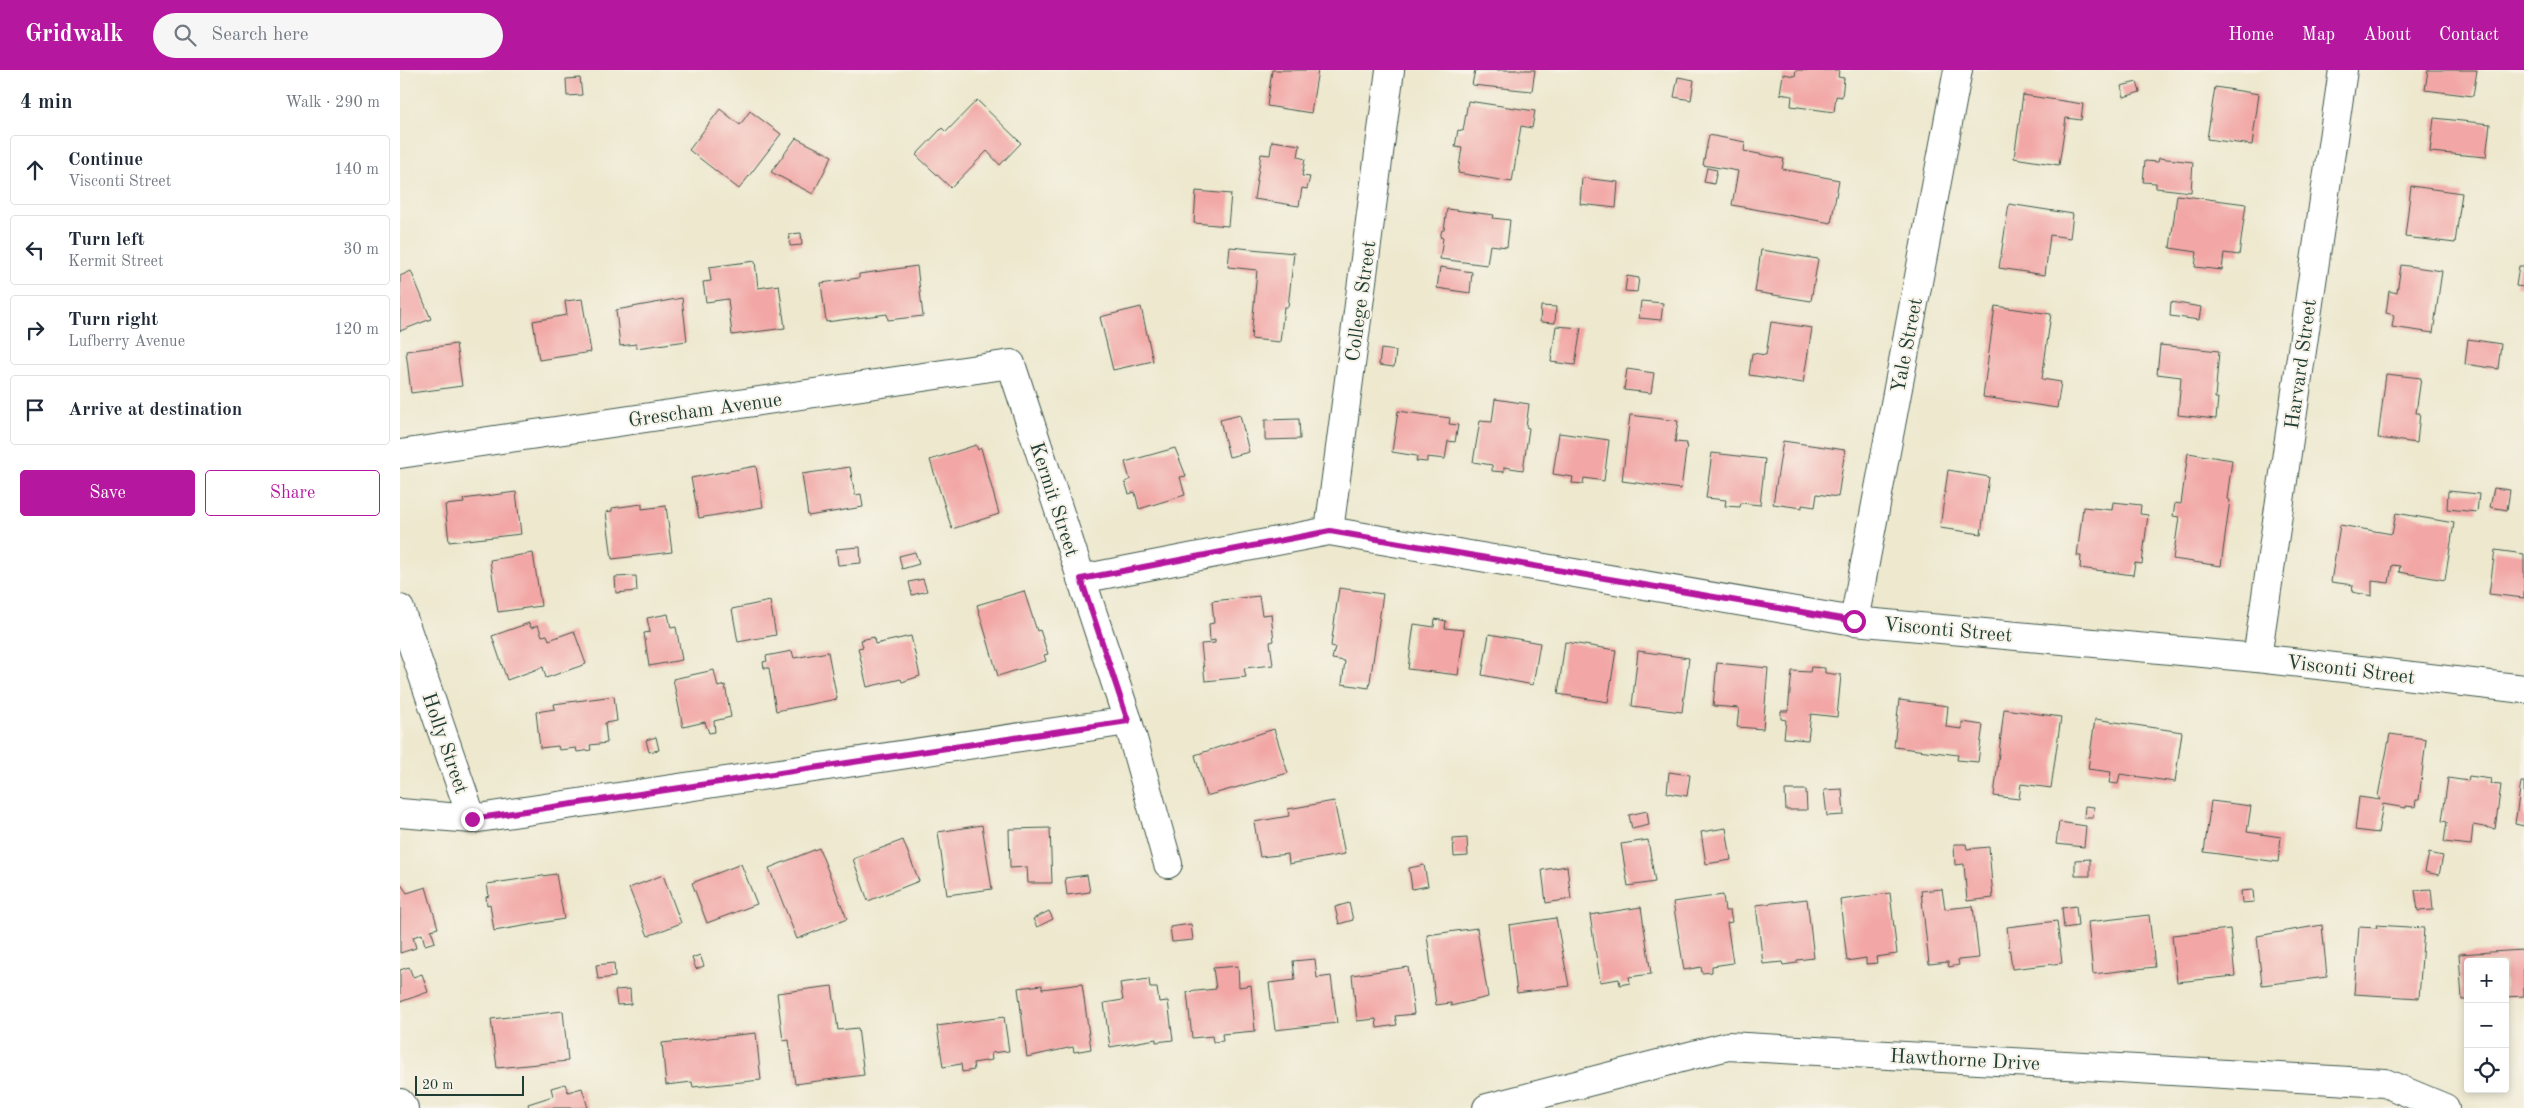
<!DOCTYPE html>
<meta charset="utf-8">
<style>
:root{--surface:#fff;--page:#f6f6f7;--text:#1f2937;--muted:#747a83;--line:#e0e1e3;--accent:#b5179e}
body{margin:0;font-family:"Old Standard TT",serif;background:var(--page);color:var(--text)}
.controls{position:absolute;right:15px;bottom:15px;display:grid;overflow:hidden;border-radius:5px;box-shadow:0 2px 8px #0003}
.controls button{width:45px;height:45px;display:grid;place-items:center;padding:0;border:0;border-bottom:1px solid var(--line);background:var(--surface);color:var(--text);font:25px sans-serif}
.scale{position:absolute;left:15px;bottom:12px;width:109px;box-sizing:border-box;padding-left:5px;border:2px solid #1f3d34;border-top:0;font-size:14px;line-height:18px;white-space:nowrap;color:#1f3d34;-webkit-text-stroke:4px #f7f3e8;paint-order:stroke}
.stop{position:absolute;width:15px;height:15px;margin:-11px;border:4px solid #b5179e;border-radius:50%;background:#fff}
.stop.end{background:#b5179e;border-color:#fff;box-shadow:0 1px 5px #0008}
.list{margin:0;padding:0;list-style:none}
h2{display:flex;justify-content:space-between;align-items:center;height:65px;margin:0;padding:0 20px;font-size:21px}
h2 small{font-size:16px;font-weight:400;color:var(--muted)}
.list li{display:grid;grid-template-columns:32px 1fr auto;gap:15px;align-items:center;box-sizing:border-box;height:70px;margin:0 10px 10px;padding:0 10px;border:1px solid var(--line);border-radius:5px}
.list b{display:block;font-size:19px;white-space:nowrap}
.list p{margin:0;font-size:16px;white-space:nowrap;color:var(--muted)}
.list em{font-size:16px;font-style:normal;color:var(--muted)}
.actions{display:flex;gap:10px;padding:15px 20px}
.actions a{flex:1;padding:11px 0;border:1px solid var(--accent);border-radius:5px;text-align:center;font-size:18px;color:var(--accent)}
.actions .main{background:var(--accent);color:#fff}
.icon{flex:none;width:28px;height:28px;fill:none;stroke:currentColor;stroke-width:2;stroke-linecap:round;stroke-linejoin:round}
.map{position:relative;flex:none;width:2124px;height:1038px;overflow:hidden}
header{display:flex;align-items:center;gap:30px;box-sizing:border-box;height:70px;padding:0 25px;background:var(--accent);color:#fff}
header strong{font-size:24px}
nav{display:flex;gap:28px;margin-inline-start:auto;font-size:18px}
.search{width:350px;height:45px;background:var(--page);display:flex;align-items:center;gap:12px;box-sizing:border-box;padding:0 18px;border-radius:28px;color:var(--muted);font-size:19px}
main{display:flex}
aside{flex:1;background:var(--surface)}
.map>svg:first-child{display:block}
.building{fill:#f2a7a6}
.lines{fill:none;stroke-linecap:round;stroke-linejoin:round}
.minor-casing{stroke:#3e574b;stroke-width:30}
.minor{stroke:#fff;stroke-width:28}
.route{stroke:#b5179e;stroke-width:6}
.labels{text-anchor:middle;stroke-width:4;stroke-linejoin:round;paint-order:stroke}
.street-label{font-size:20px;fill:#1f3d34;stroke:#f7f3e8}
</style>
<header>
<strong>Gridwalk</strong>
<div class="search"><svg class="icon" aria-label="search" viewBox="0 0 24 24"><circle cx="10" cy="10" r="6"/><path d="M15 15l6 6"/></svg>Search here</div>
<nav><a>Home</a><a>Map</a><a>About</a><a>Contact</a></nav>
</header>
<main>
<aside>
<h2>4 min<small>Walk · 290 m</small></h2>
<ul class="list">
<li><svg class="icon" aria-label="ahead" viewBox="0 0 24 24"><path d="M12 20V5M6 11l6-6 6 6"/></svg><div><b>Continue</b><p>Visconti Street</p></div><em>140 m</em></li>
<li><svg class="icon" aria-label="left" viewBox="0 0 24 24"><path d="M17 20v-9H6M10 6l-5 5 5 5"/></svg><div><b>Turn left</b><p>Kermit Street</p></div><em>30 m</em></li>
<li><svg class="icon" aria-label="right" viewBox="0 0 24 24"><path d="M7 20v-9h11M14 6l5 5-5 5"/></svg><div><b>Turn right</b><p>Lufberry Avenue</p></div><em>120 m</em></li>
<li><svg class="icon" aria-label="arrive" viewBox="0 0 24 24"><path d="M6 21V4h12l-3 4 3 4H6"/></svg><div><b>Arrive at destination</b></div></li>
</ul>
<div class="actions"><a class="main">Save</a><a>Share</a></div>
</aside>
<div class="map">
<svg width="2124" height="1038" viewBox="0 0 2124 1038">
<rect width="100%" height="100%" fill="#f7f3e8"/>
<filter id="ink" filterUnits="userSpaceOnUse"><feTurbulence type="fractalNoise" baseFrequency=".02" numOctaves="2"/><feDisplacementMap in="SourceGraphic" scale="10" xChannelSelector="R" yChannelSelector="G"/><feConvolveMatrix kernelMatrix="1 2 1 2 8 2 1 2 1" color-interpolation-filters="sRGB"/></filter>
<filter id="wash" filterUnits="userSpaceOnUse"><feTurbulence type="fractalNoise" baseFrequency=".0096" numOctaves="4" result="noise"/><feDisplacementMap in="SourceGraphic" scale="20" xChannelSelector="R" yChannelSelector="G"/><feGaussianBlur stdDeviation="1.12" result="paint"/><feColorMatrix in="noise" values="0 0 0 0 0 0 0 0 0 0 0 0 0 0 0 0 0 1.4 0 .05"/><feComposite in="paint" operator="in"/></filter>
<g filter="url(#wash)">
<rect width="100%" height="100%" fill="#ede8ce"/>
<g id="blocks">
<g class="building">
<path d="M872,0H918L911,43L867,36Z"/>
<path d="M1075,0H1135L1132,21L1072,15Z"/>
<path d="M1396,0H1439L1438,7L1444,8L1442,27L1436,26L1434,42L1391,36L1392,26L1380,24L1383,4L1395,6Z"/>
<path d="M2028,0H2077L2073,26L2025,20Z"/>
<path d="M1278,7L1294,10L1291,30L1274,27Z"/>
<path d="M180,8L182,25L167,26L166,9Z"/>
<path d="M1737,12L1740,22L1724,27L1721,16Z"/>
<path d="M1815,17L1859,24L1852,75L1807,69Z"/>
<path d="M1623,25L1683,34L1681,50L1666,48L1659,95L1614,88Z"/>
<path d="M577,30L621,73L600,95L587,81L551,118L516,85L542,58L546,62Z"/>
<path d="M1068,31L1135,41L1132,58L1121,56L1112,112L1058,103L1062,78L1055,77L1058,60L1063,61Z"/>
<path d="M320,39L340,55L350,41L381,64L339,119L289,80Z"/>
<path d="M2034,48L2090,54L2086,87L2030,82Z"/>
<path d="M1309,65L1345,72L1344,81L1384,89L1382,99L1439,110L1431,153L1332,135L1338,101L1303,95Z"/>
<path d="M396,68L432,86L413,124L371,102Z"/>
<path d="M872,71L900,75L898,87L905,89L902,106L910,107L907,119L902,118L899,136L854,129L861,84L870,85Z"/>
<path d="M1759,88L1793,92L1791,122L1756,118V113L1743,112L1745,91L1758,92Z"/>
<path d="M1307,98L1317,100L1314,114L1304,112Z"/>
<path d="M1182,108L1218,112L1216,138L1180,134Z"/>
<path d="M2011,116L2062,123L2055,173L2005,167Z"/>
<path d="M796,121L831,124L828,156L794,153Z"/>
<path d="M1777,125L1846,134L1839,185L1824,183L1822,200L1795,197L1797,182L1770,178Z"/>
<path d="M1609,134L1673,144L1670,168L1650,165L1645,205L1599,198Z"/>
<path d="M1047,139L1094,145L1093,148L1110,150L1107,177L1090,175L1087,195L1040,189L1043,168L1040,167L1042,160H1044Z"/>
<path d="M401,163L402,175L390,176L389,164Z"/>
<path d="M830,177L894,183L888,237H884L880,272L851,269L857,200L828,197Z"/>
<path d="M1361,180L1418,189L1411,231L1355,222Z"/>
<path d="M355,191L358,218L379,215L385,258L332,265L328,229L306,232L303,212L311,211L309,197Z"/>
<path d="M2001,195L2042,201L2033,263L1992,257L1994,245L1986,243L1989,221L1997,223Z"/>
<path d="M517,196L523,246L488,250L487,244L426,252L421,213L459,208V204Z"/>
<path d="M2119,196H2124V217L2116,216Z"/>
<path d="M1040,197L1072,202L1070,223L1037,218Z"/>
<path d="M11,201L31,249L0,261V206Z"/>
<path d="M1227,206L1239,208L1237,222L1225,221Z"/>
<path d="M282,228L287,271L236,278V274L220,276L216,240Z"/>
<path d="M182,229L191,282L139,290L133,251L167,245L165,231Z"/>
<path d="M1241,231L1263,233L1261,250L1239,248Z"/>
<path d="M1771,232L1801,237L1799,250L1770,246Z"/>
<path d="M1141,236L1156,237L1155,253L1140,252Z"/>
<path d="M1595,236L1651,244L1642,309L1661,312L1657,338L1583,327Z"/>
<path d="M741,237L753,291L713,300L700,247Z"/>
<path d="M1371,252L1412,258L1403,313L1349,305L1352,283L1366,285Z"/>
<path d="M1156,256L1181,258L1175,295L1151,292Z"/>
<path d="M2068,269L2101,274L2098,299L2065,294Z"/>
<path d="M56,274L62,316L11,323L6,281Z"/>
<path d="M1760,275L1819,281L1815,328H1818L1816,349L1778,345L1781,307L1757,304Z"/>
<path d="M981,279L996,281L994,297L979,295Z"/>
<path d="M1227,299L1254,303L1251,323L1224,320Z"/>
<path d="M1986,304L2021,308L2016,343H2020L2017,373L1978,368Z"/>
<path d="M1095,329L1129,334L1126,357L1129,358L1123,400L1104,397V402L1092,401V395L1073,392L1080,351L1092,352Z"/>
<path d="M998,341L1050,348L1049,354L1058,355L1055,372L1048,371L1045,389L1027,387V392L1016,391L1017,386L992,382Z"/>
<path d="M840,345L849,382L829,387L820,350Z"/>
<path d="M1230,345L1278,351L1275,372L1287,373L1281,419L1222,411Z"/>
<path d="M899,349L900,369L865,370V350Z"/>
<path d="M1159,363L1209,370L1204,411L1184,408L1183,414L1172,413L1173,407L1153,404Z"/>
<path d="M1383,371L1445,380L1438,427L1417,424L1415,437L1402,435V438L1373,434Z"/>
<path d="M576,375L578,380L581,378L599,444L552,459L530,390Z"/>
<path d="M775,378L786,406L780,407L785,425L739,439L735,422L729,424L725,412L730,410L725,392Z"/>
<path d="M1312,383L1365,389L1360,435L1341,433L1340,437L1325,436L1326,430L1306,428Z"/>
<path d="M1788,383L1832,390L1827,429L1830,430L1821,496L1773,489L1779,447L1773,446L1775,433L1781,434Z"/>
<path d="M356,396L363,437L299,448L291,408Z"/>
<path d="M450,397L455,425L461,424L463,437L408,446L402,404Z"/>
<path d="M1548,400L1589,407L1581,464L1540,458Z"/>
<path d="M2094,418L2110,420L2107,440L2090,437Z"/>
<path d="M2048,421L2079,424L2077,442L2047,439Z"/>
<path d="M116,422L121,464L49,472L45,435L64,433L63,429Z"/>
<path d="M1713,432L1741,435L1740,444L1748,445L1742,494L1735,493L1733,505L1680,498L1681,486H1677L1683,437L1712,440Z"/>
<path d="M242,434V439L266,436L272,482L212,489L206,442L212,441V438Z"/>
<path d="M1996,443L2054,453L2045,510L1999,502L2000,496L1992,495L1989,513L1972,511V526L1952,522L1953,515L1931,512L1940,455L1992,464Z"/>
<path d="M460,477L461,493L438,495L436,479Z"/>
<path d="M2095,480L2124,484V528L2089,524Z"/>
<path d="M515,482L519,494L502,499L499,486Z"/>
<path d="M133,483L141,536L98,542L90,490Z"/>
<path d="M236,506L237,521L216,523L215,507Z"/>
<path d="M523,509L527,521L512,525L509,512Z"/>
<path d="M939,518L983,524L969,618L942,614L945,591L932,589L935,577L931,576Z"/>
<path d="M624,521L637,561L640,560L648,584L644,585L646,591L598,606L577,535Z"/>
<path d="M859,526L862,545L871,544L874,571L870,572L873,595L844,598L846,607L805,611L801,574L815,573V570L810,571L809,554L814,553L812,531Z"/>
<path d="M370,531L376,565L338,572L332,539Z"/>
<path d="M268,544L271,558L276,557L282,590L249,596L244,563L250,562L247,548Z"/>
<path d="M1035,549L1046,551L1045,558L1064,560L1058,605L1008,599L1014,554L1034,557Z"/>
<path d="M129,553L131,558L138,555L142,566L147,565L149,570L174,561L186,594L146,608L143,597L107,610L92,566Z"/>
<path d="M1089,564L1140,573L1133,615L1082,605Z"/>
<path d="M511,566L520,606L502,612L501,609L467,617L458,578L463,577L461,570L474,567L475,574Z"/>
<path d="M1165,572L1216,580L1208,632L1158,624Z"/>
<path d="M392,581L394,588L428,582L437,629L376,641L369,598H364L363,592L367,591L366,586Z"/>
<path d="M1238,581L1289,588L1282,642L1232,636Z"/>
<path d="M1317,593L1368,598L1363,659L1337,657L1339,638L1313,636Z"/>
<path d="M1411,597L1425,598V603L1441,605L1437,647L1411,644L1408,670L1384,668L1386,650L1381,649V641H1388L1392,601L1410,602Z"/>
<path d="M314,600L318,617L325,615L331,647L314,651L315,662L309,663L305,652L283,657L273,609Z"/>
<path d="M214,626L217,651L205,653L207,673L190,675L191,680L177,682L176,678L159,680L158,676L140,678L136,642L155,639L154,634Z"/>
<path d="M1499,630L1548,636L1546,657L1562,659V652L1583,655L1578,692L1557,690L1558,685L1494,677Z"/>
<path d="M1604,639L1661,647L1651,718L1621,714L1619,729L1594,726Z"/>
<path d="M1695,649L1782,662L1775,712L1720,704L1718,714L1709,713L1711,702L1688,699Z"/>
<path d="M874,659L888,703L806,726L795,685Z"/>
<path d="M1990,664L2026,669L2019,730H2016L2015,737L2006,736V738L1983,734L1978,763L1955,760L1959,727L1980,730L1978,726Z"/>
<path d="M256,667L259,680L249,682L246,670Z"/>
<path d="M1269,702L1290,705L1287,726L1267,723Z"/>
<path d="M2069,706L2091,709L2090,714L2101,715L2095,759L2073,755L2071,775L2044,772L2047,752L2042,751L2048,708L2068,711Z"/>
<path d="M2121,712H2124V756L2115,754Z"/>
<path d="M1442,719L1444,745L1427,746L1424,720Z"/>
<path d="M1385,720H1406L1407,740H1386Z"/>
<path d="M934,731L945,784L889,794L888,784L860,787L854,752L889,746L888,739Z"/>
<path d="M1811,731L1851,736L1847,762L1881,767L1878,792L1804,782Z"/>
<path d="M1685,736L1694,737L1693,748H1684Z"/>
<path d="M1247,741L1249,755L1232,759L1229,745Z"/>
<path d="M1659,752L1686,756L1684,777L1656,774Z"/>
<path d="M582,755L592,819L547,825L538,762Z"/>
<path d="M650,758L652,813H628L627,797L610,798L609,759Z"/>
<path d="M1326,758L1331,790L1306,794L1301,762Z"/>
<path d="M1067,768L1068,786L1054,787L1053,769Z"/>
<path d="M503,770L519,811L468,831L453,789Z"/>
<path d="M1248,770L1255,812L1228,816L1221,774Z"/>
<path d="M1554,774H1566L1567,779L1589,777L1593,828L1567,831L1564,794L1555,795Z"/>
<path d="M419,778L447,849L397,869L369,798Z"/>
<path d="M2029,783L2043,786L2039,805L2025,802Z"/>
<path d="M1690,789V806H1675V790Z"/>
<path d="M341,794L357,834L307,853L292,813Z"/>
<path d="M1024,795L1028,816L1012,819L1009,798Z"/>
<path d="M1167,796L1171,829L1146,833L1142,800Z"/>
<path d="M156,804L164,849L94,861L90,834L87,835L86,827L89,826L87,814Z"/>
<path d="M263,805L281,853L248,866L229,818Z"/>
<path d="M687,805L690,822L667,825L665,808Z"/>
<path d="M0,813L7,823L26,817L38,858L31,860L35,872L25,875L22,864L13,867L16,878L0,883Z"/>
<path d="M1542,819L1545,839L1573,836L1579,888L1558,890L1559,895L1549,897L1548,892L1529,894L1521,821Z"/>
<path d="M2031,819L2033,840L2018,841L2015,820Z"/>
<path d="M1853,820L1854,832L1842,833L1841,821Z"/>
<path d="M1490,823L1497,884L1476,887L1477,893L1466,894V888L1447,891L1440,830Z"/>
<path d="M1323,825L1325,841H1330L1332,852L1327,853L1333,893L1312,896V902L1302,903L1301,897L1284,900L1273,832Z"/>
<path d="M1407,829L1414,888L1397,890V893L1383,895L1382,892L1363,894L1356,835Z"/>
<path d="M949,833L953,850L939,854L935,837Z"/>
<path d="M1676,836L1678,856L1664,858L1662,838Z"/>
<path d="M1241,837L1251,904L1229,907L1230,913L1220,915L1219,909L1200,912L1190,845Z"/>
<path d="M649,841L653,849L637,857L633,849Z"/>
<path d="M1749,845L1755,897L1693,904L1688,852Z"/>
<path d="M1156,848L1169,916L1117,923L1109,855Z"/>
<path d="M1657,851L1662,893L1612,899L1607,857Z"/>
<path d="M791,854L793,870L772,872L770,857Z"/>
<path d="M1922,855L1927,907L1862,915L1857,866Z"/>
<path d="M1976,855L2024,858L2019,928L1954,924L1959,857L1977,858Z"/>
<path d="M1077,858L1088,927L1051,936V933L1036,935L1027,865Z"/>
<path d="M1830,859L1835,906L1777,912L1772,865Z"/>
<path d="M2123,880L2124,926L2105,927V892H2068V930H2062L2059,884Z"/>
<path d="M300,885L304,896L296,899L292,888Z"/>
<path d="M915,889L917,908L931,906L937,953L875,960L869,913L895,910L893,891Z"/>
<path d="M214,893L215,907L198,909L196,895Z"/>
<path d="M838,896L839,917L851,915L855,961L822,964L823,971L813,972L812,966L792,968L787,922L816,919L813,898Z"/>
<path d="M9,897L13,907L22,904L28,922L0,932V900Z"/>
<path d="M1008,897L1014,944L995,946L997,955L977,958L976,949L957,951L952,905Z"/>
<path d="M749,909L750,918H757L759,932L768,931L773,970L756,972V969L710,977L704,933L723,930L720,913Z"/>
<path d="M682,914L691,979L674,982L673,977L627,987L618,918L642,915V919Z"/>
<path d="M432,916L438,960L458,958L464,1005L395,1014L389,970L383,971L377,923Z"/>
<path d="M230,919L231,934L217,935L215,920Z"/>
<path d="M163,941L168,991L97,998L91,949Z"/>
<path d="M604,947L609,981L591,983L592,990L573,993L574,1000L562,1002L561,994L543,997L537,956Z"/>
<path d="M356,963L361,1010L293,1017L292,1012L266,1015L262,973Z"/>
<path d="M165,1014L168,1022L182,1018L188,1038H129L128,1034L153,1026L151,1018Z"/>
</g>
</g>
</g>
<g filter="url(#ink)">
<use href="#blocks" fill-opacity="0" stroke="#3e574b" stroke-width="1"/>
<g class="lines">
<defs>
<g id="minor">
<path d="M0,384L611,294L728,651L768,794"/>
<path d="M929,461L990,0"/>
<path d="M681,509L929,461L1454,551L1857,588L2124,619"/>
<path d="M0,539L72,749"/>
<path d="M1454,551L1558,0"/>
<path d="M1857,588L1943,0"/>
<path d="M0,743L72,749L728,651"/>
<path d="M0,1033L4,1038"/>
<path d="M1087,1038L1328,976L1985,1013L2045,1038"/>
</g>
</defs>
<use href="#minor" class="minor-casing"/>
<use href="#minor" class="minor"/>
</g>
</g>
<g class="lines" filter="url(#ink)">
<path class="route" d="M72,749L728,651L681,509L930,461L1454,551"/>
</g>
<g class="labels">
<g class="street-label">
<text transform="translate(960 231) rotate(-82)" y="7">College Street</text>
<text transform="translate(1506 275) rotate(-79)" y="7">Yale Street</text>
<text transform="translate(1900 294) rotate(-82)" y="7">Harvard Street</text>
<text transform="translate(305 339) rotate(-8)" y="7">Grescham Avenue</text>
<text transform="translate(655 429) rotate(72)" y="7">Kermit Street</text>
<text transform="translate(1548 559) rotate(5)" y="7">Visconti Street</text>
<text transform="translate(1951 599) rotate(7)" y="7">Visconti Street</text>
<text transform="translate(46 673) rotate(71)" y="7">Holly Street</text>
<text transform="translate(1565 989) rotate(3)" y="7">Hawthorne Drive</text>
</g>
</g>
</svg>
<div class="controls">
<button>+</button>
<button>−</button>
<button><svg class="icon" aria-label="locate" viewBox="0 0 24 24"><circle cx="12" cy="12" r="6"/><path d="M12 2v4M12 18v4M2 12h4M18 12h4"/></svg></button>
</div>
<div class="scale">20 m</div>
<div class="stop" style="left:1454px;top:551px"></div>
<div class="stop end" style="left:72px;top:749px"></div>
</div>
</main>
